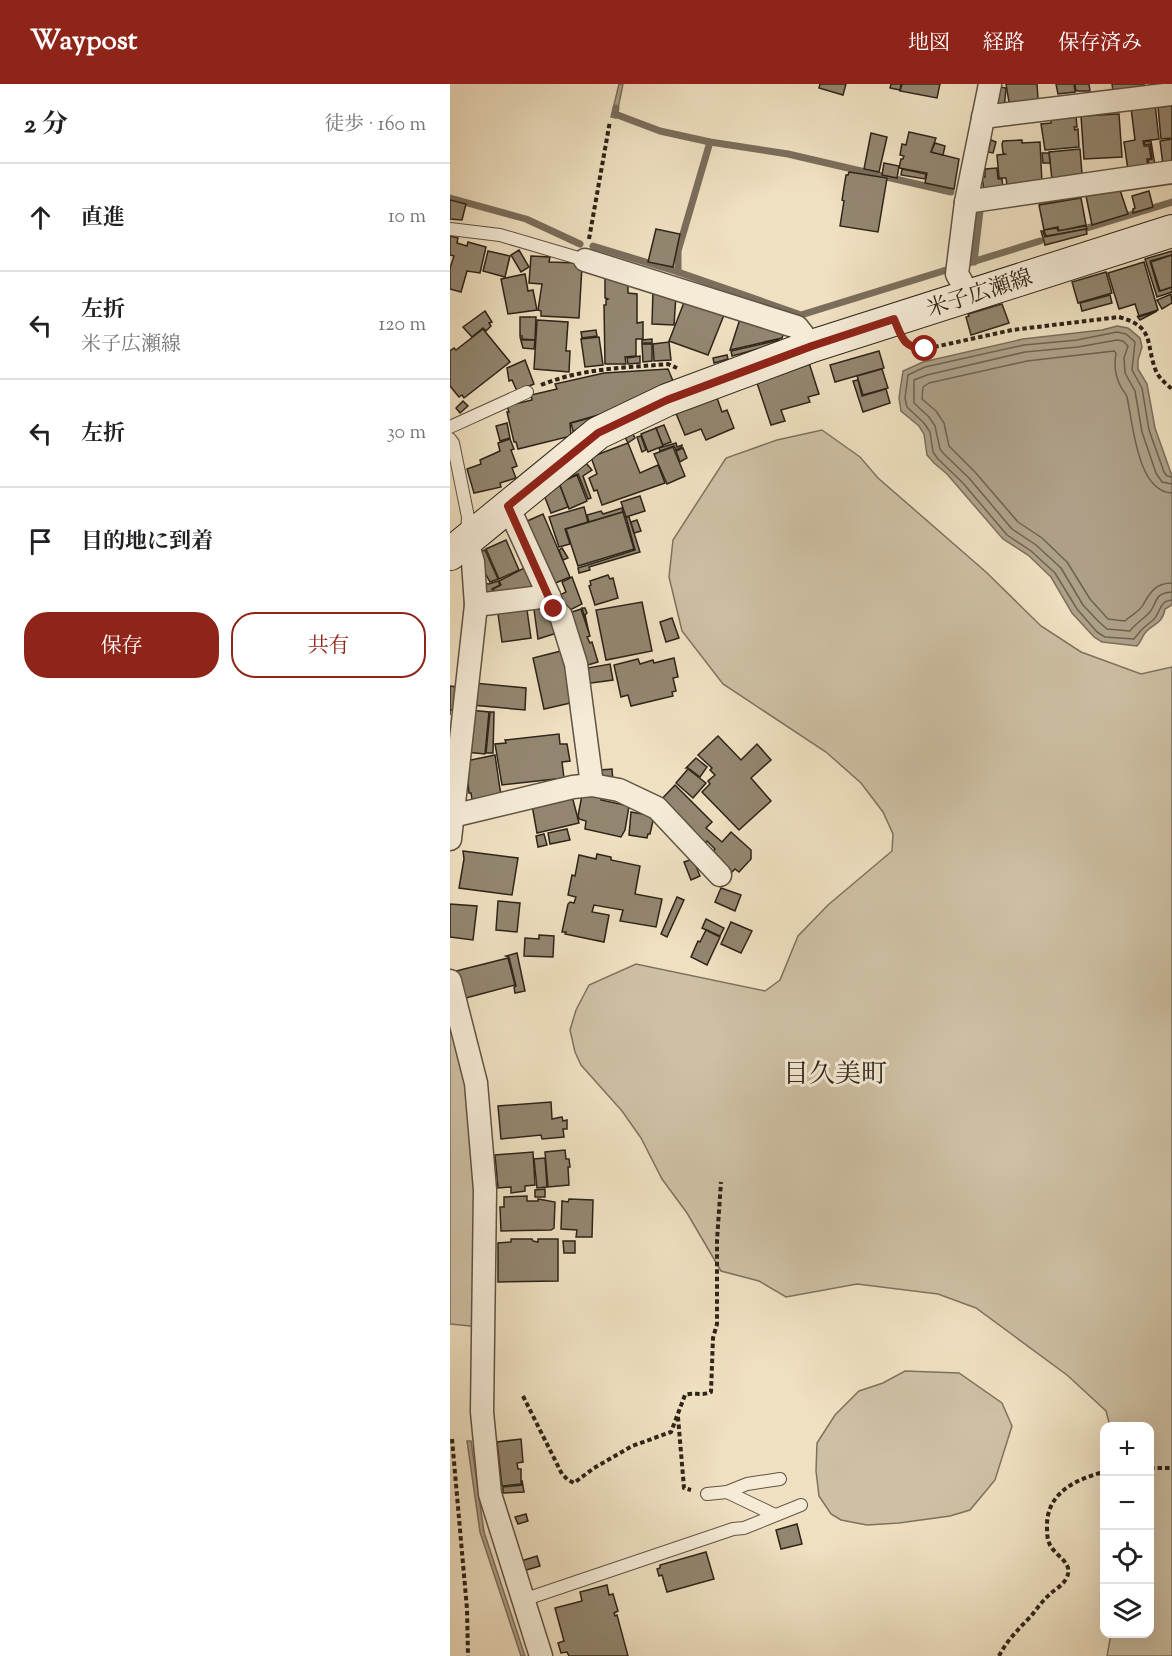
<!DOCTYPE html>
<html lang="ja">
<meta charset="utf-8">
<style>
:root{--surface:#fff;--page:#f6f6f6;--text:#202124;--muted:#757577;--line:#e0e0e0;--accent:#8f2418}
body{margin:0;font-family:"Sorts Mill Goudy","Noto Serif JP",serif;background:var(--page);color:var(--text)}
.controls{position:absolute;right:18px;bottom:18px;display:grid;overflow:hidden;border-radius:12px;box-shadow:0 6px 24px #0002}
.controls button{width:54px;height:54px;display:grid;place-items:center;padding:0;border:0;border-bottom:2px solid var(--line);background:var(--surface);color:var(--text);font:30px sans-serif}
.stop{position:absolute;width:18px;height:18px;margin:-14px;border:4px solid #8f2418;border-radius:50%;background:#fff}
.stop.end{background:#8f2418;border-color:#fff;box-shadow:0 2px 6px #0008}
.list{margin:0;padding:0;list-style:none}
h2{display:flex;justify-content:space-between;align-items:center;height:78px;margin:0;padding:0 24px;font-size:26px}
h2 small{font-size:20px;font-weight:400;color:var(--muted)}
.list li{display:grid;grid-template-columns:39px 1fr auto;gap:18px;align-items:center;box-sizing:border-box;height:108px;padding:0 24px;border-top:2px solid var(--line)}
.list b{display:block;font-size:22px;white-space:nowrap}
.list p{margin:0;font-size:20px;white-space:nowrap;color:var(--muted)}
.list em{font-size:20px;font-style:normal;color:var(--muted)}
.actions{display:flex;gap:12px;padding:18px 24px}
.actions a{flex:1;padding:14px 0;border:2px solid var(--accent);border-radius:24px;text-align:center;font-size:21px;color:var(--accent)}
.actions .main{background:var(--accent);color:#fff}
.icon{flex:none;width:33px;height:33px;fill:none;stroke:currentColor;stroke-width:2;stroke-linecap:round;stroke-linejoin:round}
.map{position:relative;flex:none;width:722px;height:1572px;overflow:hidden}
header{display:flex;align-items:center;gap:36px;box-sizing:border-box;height:84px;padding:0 30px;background:var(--accent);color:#fff}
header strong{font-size:28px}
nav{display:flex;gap:33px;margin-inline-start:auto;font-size:21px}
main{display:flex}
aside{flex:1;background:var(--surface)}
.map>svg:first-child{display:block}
.green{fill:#cec0a4;stroke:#7e725e;stroke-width:1.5}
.water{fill:#aea088;stroke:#7b6e5c;stroke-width:1.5}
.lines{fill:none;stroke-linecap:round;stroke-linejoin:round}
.shore{stroke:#6e6250;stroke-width:1.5}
.stream{stroke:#7b6e5c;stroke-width:7}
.building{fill:#938670;stroke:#2f2419;stroke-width:1.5}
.service-casing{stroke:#5f5343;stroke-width:14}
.minor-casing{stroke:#5f5343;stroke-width:25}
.secondary-casing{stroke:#2f2419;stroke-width:34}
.path{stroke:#2f2419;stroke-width:4;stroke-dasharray:4.5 3;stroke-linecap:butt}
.service{stroke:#f5ebd7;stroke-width:12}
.minor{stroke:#f5ebd7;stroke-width:22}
.secondary{stroke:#f5ebd7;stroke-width:32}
.route{stroke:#8f2418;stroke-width:8}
.labels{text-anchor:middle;stroke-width:6;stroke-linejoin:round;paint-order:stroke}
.street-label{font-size:22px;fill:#2f2419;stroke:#f5ebd7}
.quarter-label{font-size:26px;fill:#2f2419;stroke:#f5ebd7}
</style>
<header>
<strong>Waypost</strong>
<nav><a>地図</a><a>経路</a><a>保存済み</a></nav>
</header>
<main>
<aside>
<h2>2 分<small>徒歩 · 160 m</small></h2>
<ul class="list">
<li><svg class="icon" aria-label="ahead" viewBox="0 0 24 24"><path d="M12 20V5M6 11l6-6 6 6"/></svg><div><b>直進</b></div><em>10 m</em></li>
<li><svg class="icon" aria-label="left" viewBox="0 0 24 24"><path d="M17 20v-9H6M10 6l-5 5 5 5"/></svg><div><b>左折</b><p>米子広瀬線</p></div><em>120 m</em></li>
<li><svg class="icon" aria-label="left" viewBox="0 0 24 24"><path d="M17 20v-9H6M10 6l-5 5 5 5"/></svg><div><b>左折</b></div><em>30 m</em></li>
<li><svg class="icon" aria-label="arrive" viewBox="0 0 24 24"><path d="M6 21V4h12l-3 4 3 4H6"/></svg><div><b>目的地に到着</b></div></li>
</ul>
<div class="actions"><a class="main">保存</a><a>共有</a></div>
</aside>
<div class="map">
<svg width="722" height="1572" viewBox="0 0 722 1572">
<rect width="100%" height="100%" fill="#efe0c1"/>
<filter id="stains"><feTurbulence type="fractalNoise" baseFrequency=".00333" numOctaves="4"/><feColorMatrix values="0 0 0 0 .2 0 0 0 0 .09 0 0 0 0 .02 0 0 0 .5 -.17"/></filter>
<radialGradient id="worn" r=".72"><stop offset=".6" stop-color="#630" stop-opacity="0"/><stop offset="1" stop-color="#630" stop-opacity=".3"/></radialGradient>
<g class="green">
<path d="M372,346L410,373L428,394L536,488L591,542L631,568L691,590L722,583V1572H657L661,1550H700V1342H660L656,1327L617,1291L526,1224L488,1210L407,1200L336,1213L309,1197L271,1187L237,1129L212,1095L191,1054L172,1027L131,981L125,968L120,946L126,926L139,901L186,880L315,907L330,896L348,852L378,821L442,767L443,750L433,728L411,699L376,668L273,600L232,547L219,493L223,456L276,374L327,356Z"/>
<path d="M0,928L23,1024L30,1243L0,1240Z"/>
<path d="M455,1287L509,1289L552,1319L562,1342L545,1396L520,1426L500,1432L449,1439L417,1441L391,1436L381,1430L369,1412L366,1387L367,1359L385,1331L409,1307L433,1299Z"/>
</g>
<g class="water">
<path d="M169,0H173L166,34L161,33Z"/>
<path d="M667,242L678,244L690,254L692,263L688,276V285L697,300L705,344L722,392V521L715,525C712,541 703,539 695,549C692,553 691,558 687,562L652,558L644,553L622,529L601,493L578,471L553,455L497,390L484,379L477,371L474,350L469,342L451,327L449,314L453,287L473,278L573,255L652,246Z"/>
<path d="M17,1357H21L34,1448L75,1572H71L30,1448Z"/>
</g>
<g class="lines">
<g class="shore">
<path d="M722,393L717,392L714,388L699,346L692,304L682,286L685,258L676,250L667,248L627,256L574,261L475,283L458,291L455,314L457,323L474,339L480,348L483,368L488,375L513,399L557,451L581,467L605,489L627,525L647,548L655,553L684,555C691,546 693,544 702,537C711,530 708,517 722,516"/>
<path d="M722,400L712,398L706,389L692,348L685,307L675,289L674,274L678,262L673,257L667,256L628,263L575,268L477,291L464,296V319L479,333L485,342L490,365L493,369L519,394L562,445L586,461L611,484L633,521L648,537L657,545L680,547C685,540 692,536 698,530C708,521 702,509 722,508"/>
<path d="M722,409C687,408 683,339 677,313C676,309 672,306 670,301C665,291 664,280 666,269L664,267L577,277L479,299L473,303L472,315L486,327L494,339L499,362L525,388L568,438L592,454L617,478L640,515L658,535L675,537C680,532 690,527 693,521C700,508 706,499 722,499"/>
</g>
<g class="stream">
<path d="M166,24L165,30L210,47L260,58L338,70L501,108"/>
<path d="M0,114L76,135L130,160"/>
<path d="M637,144L722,118"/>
<path d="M143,162L228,188L351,231L590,157"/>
<path d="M524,178L530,127"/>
<path d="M228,188V167L260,58"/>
</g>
</g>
<g class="building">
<path d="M370,0H396L393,11L369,4Z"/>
<path d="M441,0H451L450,6L440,4Z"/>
<path d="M452,0H490L487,14L450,7Z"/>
<path d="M556,0H587L588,15L560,24Z"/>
<path d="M606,0H624L625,8L608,10Z"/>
<path d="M625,0H639L640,7H626Z"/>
<path d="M662,0H694L695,3L663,7Z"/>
<path d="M550,3L556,4L554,25L546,23Z"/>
<path d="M705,20L709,55L693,57L694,62H699L701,75H697L698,83L678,86L674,58L685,56L681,24Z"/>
<path d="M722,22V54L711,55L708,23Z"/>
<path d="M669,30L672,73L634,75L631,32Z"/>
<path d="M621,32H626L627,43H624L625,46L628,45L629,63L595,66L591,40L601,39V35L621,34Z"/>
<path d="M459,48L486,54L481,68L509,75L504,105L475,99L477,89L449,84L451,75H453L454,72L450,71L452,60L456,61Z"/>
<path d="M421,49L437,53L429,88L414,85Z"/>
<path d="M722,55V80L713,81L710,57Z"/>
<path d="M541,56L546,58L543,69L538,68Z"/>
<path d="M572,56V59L590,58L592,99L557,101L556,94H549L547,71L555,70L553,69L552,60L553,57Z"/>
<path d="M701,57L705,82L699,83L698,76L702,75L700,60L695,61L694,58Z"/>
<path d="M485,59L495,62L493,71L481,68Z"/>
<path d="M630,65L632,90L626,91L627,94L602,96L599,68Z"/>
<path d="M592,69H599L600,79H593Z"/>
<path d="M434,79L449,82L447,94L432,91Z"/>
<path d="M547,84L548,95H552L553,105L534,107L532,93H535V85Z"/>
<path d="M452,85L476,90L475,95L451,91Z"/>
<path d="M399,88L437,94L428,148L390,142L394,117L392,116L396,91H398Z"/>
<path d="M669,103L678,130L642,141L636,112Z"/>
<path d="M699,107L703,123L683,129V125L685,124L682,112Z"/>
<path d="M631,113L590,121L589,116Z"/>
<path d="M631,114L636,141L609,147L608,143L594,146L589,121Z"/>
<path d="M0,116L16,120L12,136L0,135Z"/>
<path d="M636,142L637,145L596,152L594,146L607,144L608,147Z"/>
<path d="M206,145L230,150L223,183L198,178Z"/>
<path d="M636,145L637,150L595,161L591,147H593L595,153Z"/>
<path d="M0,152L8,154L7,159L17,162L18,158L36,163L30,189L17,187L11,208L0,205V184L4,172L0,171Z"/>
<path d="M69,166L79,183L71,188L61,171Z"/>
<path d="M38,167L60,172L55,193L33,187Z"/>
<path d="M722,167V171L700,177L709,207L722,203V208L707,213L695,175Z"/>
<path d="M722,171V203L710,207L701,178Z"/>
<path d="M81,172L100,173L99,178L128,179L132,182L129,234L91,232V227L88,226L92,200L79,199Z"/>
<path d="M694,178L708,226L689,232L685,220L669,225L658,189Z"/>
<path d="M656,188L662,209L628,219L622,198Z"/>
<path d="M75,190L78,207L83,206L87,226L58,230L51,195Z"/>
<path d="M155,194L178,196V209L187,210V239L193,238V255H186V272L175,273L176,280H155L154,221H156V216L158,215L155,214Z"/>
<path d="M203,206L226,211L224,241L202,240Z"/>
<path d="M721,210L722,219L712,225L707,216Z"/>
<path d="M660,211L662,219L632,227L630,219Z"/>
<path d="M235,216L274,231L258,271L219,257Z"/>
<path d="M552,220L559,239L521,251L516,233L519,232L518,230Z"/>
<path d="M35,227L42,238L39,239L41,242L36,247L33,244L22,253L13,243Z"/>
<path d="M707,227L690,236L687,232L689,233Z"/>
<path d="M70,233H86L85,256L72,255V252H70Z"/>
<path d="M290,235L334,248L332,254L280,266Z"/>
<path d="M87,236L118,238L116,267H120L119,288L84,285Z"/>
<path d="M33,245L60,278L14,314L12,311L9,313L0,302V267L4,264L6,266Z"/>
<path d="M146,246L147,252L132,254L131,248Z"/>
<path d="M70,253L71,256H85L84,265L73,264Z"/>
<path d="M149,253L153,281L135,283L131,255Z"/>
<path d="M202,255V259H192V256Z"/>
<path d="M329,256L330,259L282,272L281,267Z"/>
<path d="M219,258L221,276L204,277L203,260Z"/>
<path d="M192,260H202V277L193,278Z"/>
<path d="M429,267L434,284L385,298L380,281Z"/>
<path d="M277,271L278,275L264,279L263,274Z"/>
<path d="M190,272V279L178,280L177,274Z"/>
<path d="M75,276L84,300L67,307L62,296L59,297L57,284Z"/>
<path d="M359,279L369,310L358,313L360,318L331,326L335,337L321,341L306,296Z"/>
<path d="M218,285L223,297L166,324V326L120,339L121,352L68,365L66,358H64L57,328H59L57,322L82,316L81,311L107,305L105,300L154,289Z"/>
<path d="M432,285L438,304L413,311L407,292Z"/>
<path d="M408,296L412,312L436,305L440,319L413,328L403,297Z"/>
<path d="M266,311L272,328L277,326L284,344L256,356L251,345L235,351L225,327Z"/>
<path d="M13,317L18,322L10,329L6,324Z"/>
<path d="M158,329L140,343L123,347L121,339Z"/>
<path d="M57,339L60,354L50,357L46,342Z"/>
<path d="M214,341L221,358L213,361L206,344Z"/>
<path d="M206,344L213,362L198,368L191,350Z"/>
<path d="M182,348L185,354L178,359L175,353Z"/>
<path d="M191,352L196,366L192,368L187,353Z"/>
<path d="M60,355L64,365L61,366L67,382L62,384L66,394L50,399L51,403L24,409L17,385L31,380L30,376L50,367L48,359Z"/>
<path d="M178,359L190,389L208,381L215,399L152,421L147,406L144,407L139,394L147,390L141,373Z"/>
<path d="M226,359L227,363L232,361V363L226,366L224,362L210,367L209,364Z"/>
<path d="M223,363L235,392L217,400L204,370Z"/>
<path d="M233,364L237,374L230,378L226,367Z"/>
<path d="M135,378L142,386L133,392L141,414L138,415L128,390L113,396Z"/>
<path d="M127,391L137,417L119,425L109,399Z"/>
<path d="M109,399L118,423L101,429L94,411Z"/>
<path d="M190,412L195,427L176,433L171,418Z"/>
<path d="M134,423L138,438L115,445L120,460L109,463L99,433Z"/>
<path d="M172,424L173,428L139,438L137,431L151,427L153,430Z"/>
<path d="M173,428L184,465L128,482L116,445Z"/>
<path d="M93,430L120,493L103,500L75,438Z"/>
<path d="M176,433H179L190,468L139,483L140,486L129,489L128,484L185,466Z"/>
<path d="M187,436L191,447L184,449L181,438Z"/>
<path d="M56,456L69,486L49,495L36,465Z"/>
<path d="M112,464L118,474L113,476L109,466Z"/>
<path d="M35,466L48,495L40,498L34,487L30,468Z"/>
<path d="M80,481L90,504L47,514L43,505L51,501L49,497Z"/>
<path d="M158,491L160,495L163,494L168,514L145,521L139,502L141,501L140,497Z"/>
<path d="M122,493L132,520L114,529L106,513L116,508L112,498Z"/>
<path d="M48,497L50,501L42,505L45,514L32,516V499L39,500Z"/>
<path d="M96,517L110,548L88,555L83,518Z"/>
<path d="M192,518L202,567L156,576L146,526Z"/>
<path d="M76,519L81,554L52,558L47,523Z"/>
<path d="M132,524H135L137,529L135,531L139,549Z"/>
<path d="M131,525L140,552L137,553L140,559L142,558L148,578L131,583L116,530Z"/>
<path d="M222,534L229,554L216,558L210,538Z"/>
<path d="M111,567L125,618L94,625L83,574Z"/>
<path d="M224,574L228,593L223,594L226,607L222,608L223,612L181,622L178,611L171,613L164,581L188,575L190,580L203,576L204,579Z"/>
<path d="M160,580L163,596L134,600L132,585Z"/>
<path d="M24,599L76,604L75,626L22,621Z"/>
<path d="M0,602L7,603L4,626H0V631Z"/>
<path d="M20,626L39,628L35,670L16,668Z"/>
<path d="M40,628H44L43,669H36Z"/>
<path d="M109,650L110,660H117L120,677L112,678L114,694L52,701L45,660L56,659L55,656Z"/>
<path d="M268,652L291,676L307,660L321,676L301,694L321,717L289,746L252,708L260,700L258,697L265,691L260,686L262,684L248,671Z"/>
<path d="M45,671L51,712L23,721L21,709H19L16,677Z"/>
<path d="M246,674L257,683L250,693L238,684H236Z"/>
<path d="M162,685L163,698H151L150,686Z"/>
<path d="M238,685L256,699L243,714L226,699Z"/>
<path d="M225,701L262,738L256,744L272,758L281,748L301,766V775L289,788L285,785L279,791L260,771L265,765L257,757L251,764L208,719Z"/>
<path d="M132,711H152L151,716L179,722L175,746L171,753L135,745L136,737L129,735L128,732Z"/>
<path d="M122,712L129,739L87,749L82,721Z"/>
<path d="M181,728L204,732L200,750H198L197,754L179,751Z"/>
<path d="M117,745L120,756L100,760L98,749Z"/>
<path d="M94,750L97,761L88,763L86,752Z"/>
<path d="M13,767L68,774L62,811L9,804L14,775Z"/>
<path d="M147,770L161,773V776L190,782L185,810L212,815L206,843L170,837L173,826L144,821L142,828L159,831L154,858L115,850L116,848H112L118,820L120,818L124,819L126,813L118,811L122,791L125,792L129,771L146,775Z"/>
<path d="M243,775L250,792L241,796L234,778Z"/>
<path d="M271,804L291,811L285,827L265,818Z"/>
<path d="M227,813L234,816L217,853L211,850Z"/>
<path d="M48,817L70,819L67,848L46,846Z"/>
<path d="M0,820L27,822L23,856L0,853Z"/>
<path d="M256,835L274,844L270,852L252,844Z"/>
<path d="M281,838L302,847L291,869L271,860Z"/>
<path d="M256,846L270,853L257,881L241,873L248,857L250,858Z"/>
<path d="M89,851L104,852L103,873L74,872L75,854L89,855Z"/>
<path d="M67,869L75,907L65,909L64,903L66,902L59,873L56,872Z"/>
<path d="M58,874L65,901L8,916L2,888Z"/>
<path d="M101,1018L102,1035L112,1033L113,1037L117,1036V1045H113L114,1053L92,1055L91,1051L51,1055L48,1022Z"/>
<path d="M115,1066L116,1075H119L120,1083H118L119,1101L98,1103L95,1068Z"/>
<path d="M83,1068L85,1101L75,1102V1107L61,1109V1103L48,1104L45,1071Z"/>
<path d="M95,1074L97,1103L87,1104L84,1075Z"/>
<path d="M95,1105V1113H85V1106Z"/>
<path d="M77,1112V1117H88V1115L105,1118L104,1144L101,1146L51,1147L50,1123H54V1113Z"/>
<path d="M119,1115L143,1116L142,1153H126L127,1146L111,1145L112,1117L118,1118Z"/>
<path d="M61,1155H82L83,1157L88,1158V1155H108V1197L48,1198V1159L61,1158Z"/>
<path d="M113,1157H125V1169H114Z"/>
<path d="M71,1355L73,1378L67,1379L68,1385H71V1400L52,1402L47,1358Z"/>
<path d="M72,1396L74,1408L53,1409V1403L72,1401Z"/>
<path d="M76,1430L78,1437L68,1440L65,1433Z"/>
<path d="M347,1440L352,1460L331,1465L326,1446Z"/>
<path d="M256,1468L264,1495L217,1508L212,1491L209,1492L207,1485L210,1484V1481Z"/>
<path d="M87,1472L90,1482L73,1487L71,1477Z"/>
<path d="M157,1501L159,1511L163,1510L168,1527L164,1529L165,1532L167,1531L178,1572H119L117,1568L111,1569L108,1559L114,1557L105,1524L132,1517L130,1508Z"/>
</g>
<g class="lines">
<defs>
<g id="service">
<path d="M0,145L50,151L135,176"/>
<path d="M0,343L77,308"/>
<path d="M0,355L3,359L18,433L17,451"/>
<path d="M277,1408L325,1431"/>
<path d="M257,1410L277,1408L297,1400L330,1395"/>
<path d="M73,1516L283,1445L294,1444L351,1421"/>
</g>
<g id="minor">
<path d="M533,33L722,10"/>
<path d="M516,118L722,88"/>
<path d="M135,176L347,243L362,262"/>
<path d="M519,211L507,190L516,118L540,0"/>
<path d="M99,512L104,525L111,532L126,580L142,701"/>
<path d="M26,521L99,512L58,422"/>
<path d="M2,732L123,703L142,701L169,706L207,724L270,791"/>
<path d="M0,755L26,521L23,478L16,455"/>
<path d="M0,897L26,999L35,1106L32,1328L40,1410L91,1572"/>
</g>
<path id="secondary" d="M0,470L148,349L217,316L362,262L722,147"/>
</defs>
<use href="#service" class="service-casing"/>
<use href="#minor" class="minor-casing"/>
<use href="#secondary" class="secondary-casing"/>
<g class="path">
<path d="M139,155L160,37"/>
<path d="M456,260L463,265H475L562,246L669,233C706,243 695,260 706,287C709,294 716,300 722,305"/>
<path d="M91,301C133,284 174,284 218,280L227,284"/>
<path d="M73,1312L112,1390L118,1396L124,1399L144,1384L182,1362L221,1348L235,1311C243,1308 254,1312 261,1308L263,1254L267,1240V1156L271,1098"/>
<path d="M228,1333L234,1404L241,1406"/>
<path d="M2,1355L17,1525L18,1572"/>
<path d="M700,1384H722"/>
<path d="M549,1572C557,1556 569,1545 581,1532C587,1525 592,1517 599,1511C604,1506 612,1502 616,1495C625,1479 606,1473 600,1461C597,1455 597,1449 597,1443C596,1409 626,1395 654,1388"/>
</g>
<use href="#service" class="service"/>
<use href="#minor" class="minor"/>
<use href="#secondary" class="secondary"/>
</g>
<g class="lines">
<path class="route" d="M104,525L58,422L148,349L217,316L362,262L444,235C452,253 453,264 475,265"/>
</g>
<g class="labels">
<g class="street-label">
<text transform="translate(529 208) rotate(-18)" y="8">米子広瀬線</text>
</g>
<g class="quarter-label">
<text x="385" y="998">目久美町</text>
</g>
</g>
<rect width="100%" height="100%" filter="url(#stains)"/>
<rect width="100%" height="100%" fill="url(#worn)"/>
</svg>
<div class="controls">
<button>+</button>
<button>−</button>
<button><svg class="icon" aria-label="locate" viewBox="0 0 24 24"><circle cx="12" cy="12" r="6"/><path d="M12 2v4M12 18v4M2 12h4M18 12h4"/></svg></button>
<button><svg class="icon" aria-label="layers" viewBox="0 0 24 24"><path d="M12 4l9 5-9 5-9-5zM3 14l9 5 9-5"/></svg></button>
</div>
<div class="stop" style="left:475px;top:265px"></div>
<div class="stop end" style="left:104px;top:525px"></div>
</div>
</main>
